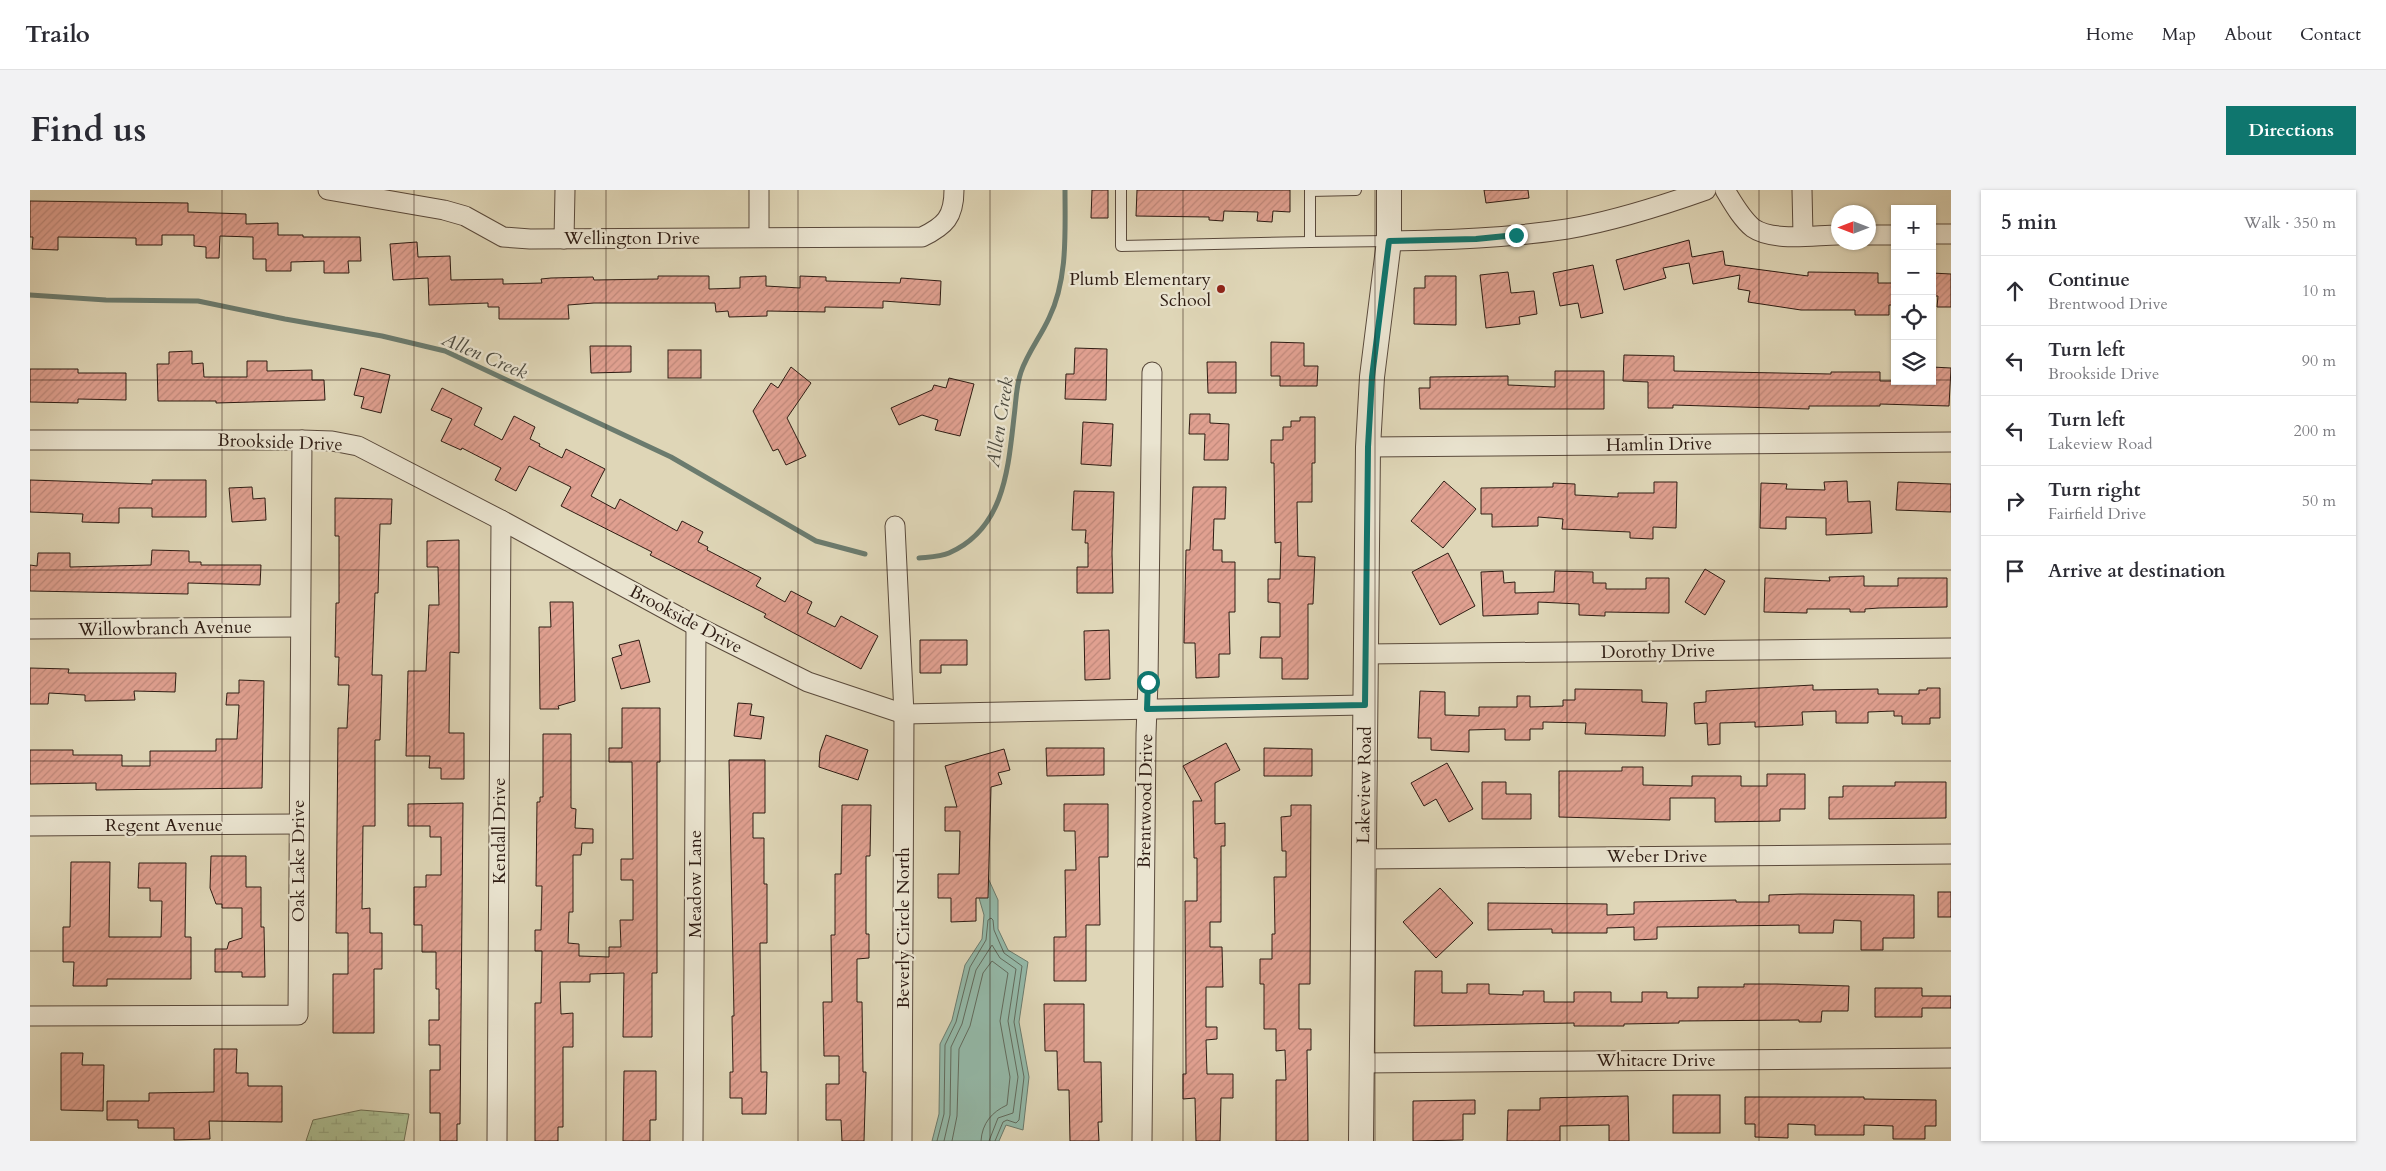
<!DOCTYPE html>
<meta charset="utf-8">
<style>
:root{--surface:#fff;--page:#f2f2f3;--text:#2b2b33;--muted:#7c7c81;--line:#e1e1e2;--accent:#0f766e}
body{margin:0;font-family:Cardo,serif;background:var(--page);color:var(--text)}
.controls{position:absolute;right:15px;top:15px;display:grid;overflow:hidden;border-radius:0px;box-shadow:0 1px 4px #0004}
.controls button{width:45px;height:45px;display:grid;place-items:center;padding:0;border:0;border-bottom:1px solid var(--line);background:var(--surface);color:var(--text);font:25px sans-serif}
.compass{position:absolute;left:1801px;top:15px;width:45px;height:45px;border-radius:50%;background:var(--surface);box-shadow:0 1px 4px #0004;rotate:270deg}
.stop{position:absolute;width:15px;height:15px;margin:-11px;border:4px solid #0f766e;border-radius:50%;background:#fff}
.stop.end{background:#0f766e;border-color:#fff;box-shadow:0 1px 5px #0008}
.list{margin:0;padding:0;list-style:none}
h2{display:flex;justify-content:space-between;align-items:center;height:65px;margin:0;padding:0 20px;font-size:21px}
h2 small{font-size:16px;font-weight:400;color:var(--muted)}
.list li{display:grid;grid-template-columns:32px 1fr auto;gap:15px;align-items:center;box-sizing:border-box;height:70px;padding:0 20px;border-top:1px solid var(--line)}
.list b{display:block;font-size:19px;white-space:nowrap}
.list p{margin:0;font-size:16px;white-space:nowrap;color:var(--muted)}
.list em{font-size:16px;font-style:normal;color:var(--muted)}
.icon{flex:none;width:28px;height:28px;fill:none;stroke:currentColor;stroke-width:2;stroke-linecap:round;stroke-linejoin:round}
.map{position:relative;flex:none;width:1921px;height:951px;overflow:hidden;border-radius:0px}
header{display:flex;align-items:center;gap:30px;box-sizing:border-box;height:70px;padding:0 25px;background:var(--surface);border-bottom:1px solid var(--line)}
header strong{font-size:24px}
nav{display:flex;gap:28px;margin-inline-start:auto;font-size:18px}
.intro{display:flex;align-items:center;justify-content:space-between;box-sizing:border-box;height:120px;padding:0 30px}
h1{margin:0;font-size:35px}
.button{padding:12px 22px;border-radius:0px;background:var(--accent);color:#fff;font-size:18px;font-weight:700}
main{display:flex;gap:30px;padding:0 30px}
aside{flex:1;background:var(--surface);border-radius:0px;box-shadow:0 1px 4px #0004}
.map>svg:first-child{display:block}
.wetland{fill:url(#wetland-marsh);stroke:#6d6e53}
.water{fill:#94baaa;stroke:#6b7b6e}
.lines{fill:none;stroke-linecap:round;stroke-linejoin:round}
.shore{stroke:#616b5e;stroke-width:1}
.stream{stroke:#6b7b6e;stroke-width:5}
.building{fill:url(#building-hatch);stroke:#2e1c13}
.service-casing{stroke:#5a4a3c;stroke-width:12}
.minor-casing{stroke:#5a4a3c;stroke-width:21}
.tertiary-casing{stroke:#5a4a3c;stroke-width:26}
.service{stroke:#eae4d0;stroke-width:10}
.minor{stroke:#eae4d0;stroke-width:19}
.tertiary{stroke:#eae4d0;stroke-width:24}
.route{stroke:#0f766e;stroke-width:6}
.grid{fill:none;stroke:#2e1c13;stroke-width:1;stroke-opacity:0.55}
.poi-dot{fill:#8f2418;stroke:#eae4d0;stroke-width:2}
.labels{text-anchor:middle;stroke-width:4.5;stroke-linejoin:round;paint-order:stroke}
.street-label{font-size:18px;fill:#2e1c13;stroke:#eae4d0}
.poi-label{font-size:18px;fill:#2e1c13;stroke:#eae4d0;text-anchor:end}
.water-label{font-size:19px;font-style:italic;fill:#4d4b40;stroke:#eae4d0}
</style>
<header>
<strong>Trailo</strong>
<nav><a>Home</a><a>Map</a><a>About</a><a>Contact</a></nav>
</header>
<div class="intro"><h1>Find us</h1><a class="button">Directions</a></div>
<main>
<div class="map">
<svg width="1921" height="951" viewBox="0 0 1921 951">
<defs>
<pattern id="wetland-marsh" width="20" height="14" patternUnits="userSpaceOnUse" patternTransform="scale(1.25)"><rect width="20" height="14" fill="#acbf93"/><path d="M1 5h8M5 5V1M11 12h8M15 12V8" fill="none" stroke="#94a47e"/></pattern>
<pattern id="building-hatch" width="6" height="6" patternUnits="userSpaceOnUse" patternTransform="scale(1.25)"><rect width="6" height="6" fill="#e0a090"/><path d="M-1 1l2-2M0 6l6-6M5 7l2-2" fill="none" stroke="#c0897b"/></pattern>
</defs>
<rect width="100%" height="100%" fill="#dfd6b7"/>
<filter id="stains"><feTurbulence type="fractalNoise" baseFrequency=".004" numOctaves="4"/><feColorMatrix values="0 0 0 0 .2 0 0 0 0 .09 0 0 0 0 .02 0 0 0 .5 -.17"/></filter>
<radialGradient id="worn" r=".72"><stop offset=".6" stop-color="#630" stop-opacity="0"/><stop offset="1" stop-color="#630" stop-opacity=".3"/></radialGradient>
<path class="wetland" d="M331,920L379,924L374,951H276L283,930Z"/>
<path class="water" d="M958,688L968,710V739L978,760L998,772L989,832L999,887L993,940L976,935L969,951H902L909,924L910,854L922,830L935,775L952,749L954,725L944,691Z"/>
<g class="lines">
<g class="shore">
<path d="M907,951L914,924L915,855L926,832L940,777L956,750L958,730L961,728L963,730L964,740L974,763L992,776L984,832L994,887L989,930L986,933L977,930L973,932L965,951"/>
<path d="M914,951L920,925L921,857L932,834L946,780L962,755L970,768L986,779L978,831L988,887L983,923L968,928L959,951"/>
<path d="M922,951L927,926L929,859L940,836L953,783L962,771L978,783L970,831L980,887L977,915C962,922 952,933 951,951"/>
</g>
<g class="stream">
<path d="M0,105L76,110L168,111L255,129L352,146L415,161L641,267L786,351L835,364"/>
<path d="M889,368C898,367 910,367 919,363C974,339 978,280 984,227C986,212 986,196 991,182C998,162 1011,146 1019,128C1038,89 1035,42 1035,0"/>
</g>
</g>
<g class="building">
<path d="M1062,0H1078V28H1061Z"/>
<path d="M1107,0H1260V22L1243,21L1242,32L1227,31L1228,22L1194,21L1193,31L1179,30V27L1106,26Z"/>
<path d="M1454,0H1498L1499,8L1456,13Z"/>
<path d="M0,11L158,13V22L216,24V34L248,33V45H273V47H330L331,71H318L319,83H294V71L261,72V81H236V69H223V47L190,46L189,68H176V57L164,56V45H132V55H106V48L28,47V60L2,59L3,47H0Z"/>
<path d="M1659,50L1662,67L1693,61L1695,75L1778,86V82L1848,83V93H1865V115H1859V125H1825V120H1771L1718,112L1720,101L1708,99L1710,85L1663,94L1659,73L1633,78L1636,88L1594,100L1586,70Z"/>
<path d="M387,52L388,67L420,66L421,90L473,89V94L512,93L511,89L521,88L563,87L564,90L628,89V86H679V99L710,98V87L736,86V96L770,98V86L796,87V91L870,93L871,88L911,91L910,115L853,111V118L795,117V122L737,121V126L699,127L698,121L686,122L685,113H564L538,115L539,129H469V117H458V113L399,115L398,88L363,90L360,54Z"/>
<path d="M1563,75L1573,123L1551,128L1548,113L1530,116L1523,83Z"/>
<path d="M1478,82L1481,103L1504,101L1507,124L1489,127L1490,134L1456,138L1450,85Z"/>
<path d="M1902,83L1921,84V117H1907L1908,106H1902Z"/>
<path d="M1395,86H1426V135L1384,134V98H1395Z"/>
<path d="M1241,152L1274,153V176H1288L1287,196H1250V186H1241Z"/>
<path d="M560,156H601V182L561,183Z"/>
<path d="M1045,158L1077,159L1076,210L1035,209L1036,184H1044Z"/>
<rect x="638" y="160" width="33" height="28"/>
<path d="M162,161V174L173,173L174,187H217V171H237V181L282,180V190H294L295,210L186,213V211H128L127,174H139V162Z"/>
<path d="M1594,165L1644,166V181L1801,184V182H1850V191H1902V177L1921,178L1919,216L1850,214V216H1779V219L1643,215V218H1618V192L1593,191Z"/>
<path d="M1177,172H1206V203H1178Z"/>
<path d="M761,177L781,193L757,228L776,266L756,275L748,259L743,261L723,221L741,193L748,198Z"/>
<path d="M331,178L360,185L351,223L331,218L334,207L324,205Z"/>
<path d="M0,179H48V183H96V210L48,209V213L0,212Z"/>
<path d="M1525,181H1574V219H1390L1389,198H1400V187L1478,186V195L1525,197Z"/>
<path d="M919,188L944,194L930,246L905,240L908,230L892,225L869,235L861,218L902,200L904,195L916,198Z"/>
<path d="M412,198L452,218L444,235L472,250L484,226L505,237L500,249L510,254L509,256L532,268L536,259L575,279L561,306L585,319L590,309L647,341L652,331L673,342L668,352L678,357L677,360L731,388L726,396L755,412L761,401L782,412L777,423L805,437L811,426L848,446L831,479L734,427L736,424L620,365L622,362L531,316L541,297L499,276L486,301L465,290L471,278L432,258L431,260L411,251L422,229L401,220Z"/>
<path d="M1160,224H1180V233L1199,234L1198,270H1174L1175,244H1159Z"/>
<path d="M1270,227H1285V273H1282V312H1267L1268,366L1285,367L1283,414H1278V489H1252V468H1230L1231,447H1250V413L1238,412V389H1250L1251,352L1245,353L1244,273H1241V250H1253V237H1261V231H1270Z"/>
<path d="M1053,232L1083,234L1081,276L1051,274Z"/>
<path d="M0,290L122,294V290H176V327H122V318H89V333L52,332L53,324L0,322Z"/>
<path d="M1414,291L1446,319L1413,358L1381,331Z"/>
<path d="M1817,291L1818,312L1840,311L1842,343L1796,345V328L1756,327V339L1730,338L1731,293L1757,294L1756,299L1795,300L1794,292Z"/>
<path d="M1624,292H1647L1646,338L1623,337V349L1600,348V342L1532,339L1533,329L1508,327V336L1462,337V324H1451V298L1523,297V293L1545,294V305L1588,307V303H1624Z"/>
<path d="M1868,292L1921,294V322L1866,320Z"/>
<path d="M222,297L223,309L235,308L236,330L202,332L199,298Z"/>
<path d="M1163,297H1196L1195,329H1184L1183,360H1192V372H1205V422H1199L1200,464H1189V487L1166,488L1165,453H1154L1156,360H1160Z"/>
<path d="M1044,301L1084,302L1082,363L1083,403H1047V377H1058V353H1055L1056,340H1042Z"/>
<path d="M305,308L362,309L361,334H350L348,403H345L342,485H352L350,550H345V636H333L332,719L340,718V743H352V779H344V843H303V784H318V743H306L308,538H317L319,495H308L309,467H305L306,413H309V346H305Z"/>
<path d="M429,350V463L420,462L419,543H434V589H411V578H399L400,566H376L378,481H396L399,415H409L408,377H397V351Z"/>
<path d="M122,360L159,361V372H171V375H231L230,395L158,393V404L0,401V375L7,376L8,363H40V377L121,375Z"/>
<path d="M1418,363L1445,416L1410,435L1382,382Z"/>
<path d="M1675,379L1695,391L1675,425L1655,412Z"/>
<path d="M1473,381L1474,393L1485,392V403L1524,402L1525,381L1563,382V393H1576V399H1616V388H1639V423L1575,422V426L1549,425V414L1508,412V424L1453,426L1451,382Z"/>
<path d="M1834,386V396H1868V388H1917V417L1849,418L1835,419V422H1820V419H1777V423L1734,422L1735,388L1800,391L1799,387Z"/>
<path d="M520,412H543L545,511L528,516L529,519H510L509,437H521Z"/>
<path d="M1079,440L1080,489L1055,490L1054,441Z"/>
<path d="M609,450L620,492L591,499L582,468L592,465L589,455Z"/>
<path d="M890,450H937V475H911V483H890Z"/>
<path d="M0,478L39,479L38,483H146L145,502L104,501L105,510L55,511V505L19,503L18,514H0Z"/>
<path d="M209,490L234,491L232,598L66,600V593L0,594V560H43V565H92V576H120V561H186V549H207L209,515H196L197,503H209Z"/>
<path d="M1783,495V500L1848,499V504H1889V500H1897V498H1910V528H1900V534H1872V526H1864V521L1838,522V533H1806V521L1772,522L1773,535L1725,537V532L1690,533V554L1678,555L1677,533L1665,534L1664,513L1676,512V501Z"/>
<path d="M1545,499L1612,500V512L1637,513L1635,546L1555,544L1556,533L1513,532V539H1500V550H1475V539L1439,540V562L1401,560V548H1388L1390,501L1415,502V525L1449,526V517H1487V506H1500V517L1533,516V510H1545Z"/>
<path d="M708,513L722,514L720,525L734,527L731,549L704,546Z"/>
<path d="M592,518H630V572H627V783H622V847H593L594,783L560,784V792H530L531,824L543,823V857H533V937H528V951H505V813H511L512,761H505V740H511L512,696H506L507,612H510V607H513V544H541V618L546,619L545,638L563,639V653H552L551,665H543V722H539L538,753L549,754V766L579,767V757H591L590,730H603V690H591V669H603L602,572H579V558H592Z"/>
<path d="M796,545L838,560L828,590L789,577L790,562Z"/>
<path d="M1196,553L1210,580L1185,593V634L1195,633V656H1191V732H1180V757H1192L1193,797H1176V837H1187V849L1176,850L1177,884H1203V908H1191L1190,951H1166L1165,908L1153,909V884H1156L1155,711H1167V668H1164L1163,611H1172L1153,576Z"/>
<path d="M1016,558H1074V585L1017,586Z"/>
<path d="M1234,558L1282,559V586H1234Z"/>
<path d="M974,559L980,580L968,583L972,594L961,597L958,708H946V731L921,732V708H908V684H929L930,641H915V617H927L915,576Z"/>
<path d="M699,570H735V623H723V648H734V694H737V753H730L731,882H737L736,924H712V908H700V882H703L702,826H704Z"/>
<path d="M1417,573L1443,619L1419,632L1406,609L1394,616L1381,593Z"/>
<path d="M1592,577H1613V595L1662,596V586H1711V596H1737V584H1775V619H1750V631L1685,632V608H1640V630L1529,627V581H1592Z"/>
<path d="M1452,592H1476V604H1501V629H1452Z"/>
<path d="M1865,592H1916V628L1799,629V607H1813V596H1865Z"/>
<path d="M433,613L430,934H427V951H410V923H400V880H410V855H399V830H409V799H406V762H392V735H384V697H396V685H411V647H400V636H378V614Z"/>
<path d="M1034,614H1078V667H1069L1070,735H1056V791H1024V747H1036L1035,680H1046L1045,641H1034Z"/>
<path d="M812,615H841L840,666H836V744H839V768L827,769V812H832L833,882H836L834,951H812L811,930H796V894H809V866H794L793,812H802L801,745H805V684H811Z"/>
<path d="M1261,615H1281L1280,794H1269V839H1281V860H1277L1278,951H1246V890H1256L1255,860L1246,861V839H1234V794H1230V769H1242V744H1245L1244,687H1256V661H1252L1251,627L1261,626Z"/>
<path d="M181,666H216V697H231V737H234L235,787H212V782H185V759H197L199,752L212,748V718H192V714H186L180,698Z"/>
<path d="M41,672H80L79,747H131L132,711H120V698H108L109,673H156L155,747H161V789H77V796H43L44,772H33V737H40Z"/>
<path d="M1410,698L1443,733L1406,768L1373,732Z"/>
<rect x="1908" y="702" width="13" height="25"/>
<path d="M1770,704L1884,705V748H1853V760H1831V731L1804,730L1803,743H1769V735L1627,737V749L1604,750V737L1577,738V743H1522V739L1458,740V713L1577,714V725L1604,724V712L1706,710V712H1739V705Z"/>
<path d="M1385,781H1412V803H1437V794H1459V804L1493,805V801H1514V812H1544V802H1581V812H1612V802H1637V808H1668V797H1714V794H1747L1819,796L1818,821H1792L1791,832H1769V830L1649,831V833L1594,834V836H1544V833L1384,836Z"/>
<path d="M1845,798H1892V806H1921V818H1892V827H1845Z"/>
<path d="M1014,814H1054V872H1071L1072,932H1068L1069,951H1040L1039,900H1028L1027,861H1015Z"/>
<path d="M184,859H207L206,883H218V896H252V932L179,931L180,949L144,950V938H108V930H77V911H119V903L184,902Z"/>
<path d="M31,863H53L52,875H74L73,921L31,920Z"/>
<path d="M594,881H626V930H620V951H593Z"/>
<rect x="1643" y="905" width="47" height="38"/>
<path d="M1598,906L1599,951H1579V935L1530,936V951H1477L1478,920H1510V908Z"/>
<path d="M1715,907H1834V909L1906,910V936H1895V949H1863V936L1834,935V945H1785V935L1758,934V948L1725,947V934H1715Z"/>
<path d="M1445,910V924H1433V950L1383,951V911Z"/>
</g>
<g class="lines">
<defs>
<g id="service">
<path d="M1091,0V56L1280,52"/>
<path d="M1280,0V52L1359,51"/>
<path d="M1280,1L1326,0"/>
</g>
<g id="minor">
<path d="M298,0L414,20L435,26L473,47L500,49L892,47C915,36 924,27 924,0"/>
<path d="M1695,0C1703,13 1711,28 1723,38C1743,52 1785,45 1808,45"/>
<path d="M1772,0L1773,45"/>
<path d="M1902,44H1921"/>
<path d="M1838,45H1865"/>
<path d="M729,47V0"/>
<path d="M534,49L535,0"/>
<path d="M1359,51C1419,50 1478,48 1537,39C1584,31 1631,16 1676,0"/>
<path d="M0,250H272L302,251L328,256L471,330L666,436L778,492L874,524L1335,515"/>
<path d="M1338,257L1921,252"/>
<path d="M865,336L874,524L872,951"/>
<path d="M0,439L270,437"/>
<path d="M1336,464L1921,458"/>
<path d="M0,636L268,634"/>
<path d="M1332,669L1921,664"/>
<path d="M0,826L268,825L272,250"/>
<path d="M1331,873L1921,868"/>
<path d="M467,951L471,330"/>
<path d="M663,951L666,436"/>
<path d="M1112,951L1116,544L1118,492L1122,182"/>
</g>
<path id="tertiary" d="M1331,951L1338,257L1342,187L1359,51V0"/>
</defs>
<use href="#service" class="service-casing"/>
<use href="#minor" class="minor-casing"/>
<use href="#tertiary" class="tertiary-casing"/>
<use href="#service" class="service"/>
<use href="#minor" class="minor"/>
<use href="#tertiary" class="tertiary"/>
</g>
<g class="lines">
<path class="route" d="M1118,492L1117,519L1335,515L1338,257L1342,187L1359,51L1446,49L1486,45"/>
</g>
<path class="grid" d="M192,0V951M384,0V951M576,0V951M768,0V951M960,0V951M1153,0V951M1345,0V951M1537,0V951M1729,0V951M0,190H1865M1902,190H1921M0,380H1921M0,571H1921M0,761H1921"/>
<circle class="poi-dot" cx="1191" cy="99" r="5"/>
<g class="labels">
<g class="street-label">
<text x="602" y="54">Wellington Drive</text>
<text transform="translate(250 252) rotate(2)" y="6">Brookside Drive</text>
<text transform="translate(1629 254) rotate(-1)" y="6">Hamlin Drive</text>
<text transform="translate(656 429) rotate(28)" y="6">Brookside Drive</text>
<text transform="translate(135 438) rotate(-1)" y="6">Willowbranch Avenue</text>
<text transform="translate(1628 461) rotate(-1)" y="6">Dorothy Drive</text>
<text transform="translate(1334 595) rotate(-89)" y="6">Lakeview Road</text>
<text transform="translate(1115 611) rotate(-89)" y="6">Brentwood Drive</text>
<text x="134" y="641">Regent Avenue</text>
<text transform="translate(469 641) rotate(-90)" y="6">Kendall Drive</text>
<text x="1627" y="672">Weber Drive</text>
<text transform="translate(268 671) rotate(-90)" y="6">Oak Lake Drive</text>
<text transform="translate(665 694) rotate(-90)" y="6">Meadow Lane</text>
<text transform="translate(873 738) rotate(-90)" y="6">Beverly Circle North</text>
<text x="1626" y="876">Whitacre Drive</text>
</g>
<g class="poi-label">
<text x="1181" y="95">Plumb Elementary<tspan x="1181" dy="21">School</tspan></text>
</g>
<g class="water-label">
<text transform="translate(455 165) rotate(23)" y="7">Allen Creek</text>
<text transform="translate(969 232) rotate(-81)" y="7">Allen Creek</text>
</g>
</g>
<rect width="100%" height="100%" filter="url(#stains)"/>
<rect width="100%" height="100%" fill="url(#worn)"/>
</svg>
<div class="controls">
<button>+</button>
<button>−</button>
<button><svg class="icon" aria-label="locate" viewBox="0 0 24 24"><circle cx="12" cy="12" r="6"/><path d="M12 2v4M12 18v4M2 12h4M18 12h4"/></svg></button>
<button><svg class="icon" aria-label="layers" viewBox="0 0 24 24"><path d="M12 4l9 5-9 5-9-5zM3 14l9 5 9-5"/></svg></button>
</div>
<svg class="compass" viewBox="-18 -18 36 36"><path d="M0-13l5 13h-10z" fill="#e53935"/><path d="M0 13l5-13h-10z" fill="#7c7c81"/></svg>
<div class="stop" style="left:1118px;top:492px"></div>
<div class="stop end" style="left:1486px;top:45px"></div>
</div>
<aside>
<h2>5 min<small>Walk · 350 m</small></h2>
<ul class="list">
<li><svg class="icon" aria-label="ahead" viewBox="0 0 24 24"><path d="M12 20V5M6 11l6-6 6 6"/></svg><div><b>Continue</b><p>Brentwood Drive</p></div><em>10 m</em></li>
<li><svg class="icon" aria-label="left" viewBox="0 0 24 24"><path d="M17 20v-9H6M10 6l-5 5 5 5"/></svg><div><b>Turn left</b><p>Brookside Drive</p></div><em>90 m</em></li>
<li><svg class="icon" aria-label="left" viewBox="0 0 24 24"><path d="M17 20v-9H6M10 6l-5 5 5 5"/></svg><div><b>Turn left</b><p>Lakeview Road</p></div><em>200 m</em></li>
<li><svg class="icon" aria-label="right" viewBox="0 0 24 24"><path d="M7 20v-9h11M14 6l5 5-5 5"/></svg><div><b>Turn right</b><p>Fairfield Drive</p></div><em>50 m</em></li>
<li><svg class="icon" aria-label="arrive" viewBox="0 0 24 24"><path d="M6 21V4h12l-3 4 3 4H6"/></svg><div><b>Arrive at destination</b></div></li>
</ul>
</aside>
</main>
